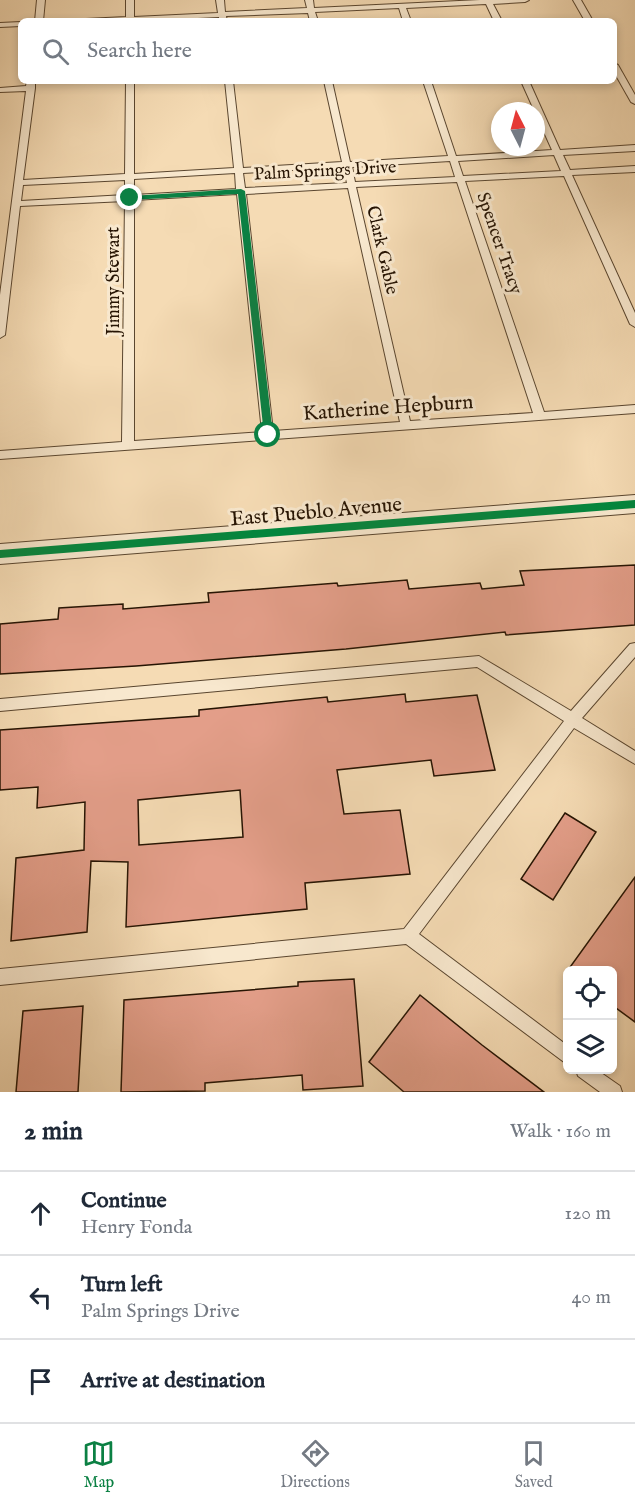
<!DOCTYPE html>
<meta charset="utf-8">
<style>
:root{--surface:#fff;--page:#f2f2f3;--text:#1f2937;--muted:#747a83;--line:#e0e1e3;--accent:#0b8043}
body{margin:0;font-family:"IM FELL English",serif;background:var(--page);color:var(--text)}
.controls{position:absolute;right:18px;bottom:18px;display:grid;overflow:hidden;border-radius:9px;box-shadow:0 3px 9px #0003}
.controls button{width:54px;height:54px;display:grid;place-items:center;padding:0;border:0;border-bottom:2px solid var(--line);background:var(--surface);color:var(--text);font:30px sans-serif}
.compass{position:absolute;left:491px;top:102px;width:54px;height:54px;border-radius:50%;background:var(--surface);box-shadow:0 3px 9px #0003;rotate:354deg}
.stop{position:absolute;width:18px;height:18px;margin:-14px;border:4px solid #0b8043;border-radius:50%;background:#fff}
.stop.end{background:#0b8043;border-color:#fff;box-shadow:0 2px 6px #0008}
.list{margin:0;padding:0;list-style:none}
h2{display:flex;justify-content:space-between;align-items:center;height:78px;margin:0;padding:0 24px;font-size:26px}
h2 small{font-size:20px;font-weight:400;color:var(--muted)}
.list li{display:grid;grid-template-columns:39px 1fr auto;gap:18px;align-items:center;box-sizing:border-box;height:84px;padding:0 24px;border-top:2px solid var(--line)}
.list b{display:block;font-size:22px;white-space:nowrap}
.list p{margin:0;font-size:20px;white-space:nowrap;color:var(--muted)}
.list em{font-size:20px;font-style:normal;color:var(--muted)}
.icon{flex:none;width:33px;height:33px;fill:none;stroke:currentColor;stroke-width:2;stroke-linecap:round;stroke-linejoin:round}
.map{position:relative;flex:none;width:635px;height:1092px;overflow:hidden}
.search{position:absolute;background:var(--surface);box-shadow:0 3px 9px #0003;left:18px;right:18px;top:18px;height:66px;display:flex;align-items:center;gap:15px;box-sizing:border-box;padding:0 21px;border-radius:9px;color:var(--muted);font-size:22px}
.sheet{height:330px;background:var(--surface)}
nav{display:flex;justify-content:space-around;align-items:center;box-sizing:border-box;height:84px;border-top:2px solid var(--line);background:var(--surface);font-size:16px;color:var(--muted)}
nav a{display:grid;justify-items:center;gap:3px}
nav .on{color:var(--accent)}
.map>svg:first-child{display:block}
.building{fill:#e39e89;stroke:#261403;stroke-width:1.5;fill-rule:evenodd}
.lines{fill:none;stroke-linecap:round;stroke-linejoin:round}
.lane-casing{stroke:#5a462f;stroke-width:2}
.street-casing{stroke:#5a462f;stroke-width:2}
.lane{fill:#f8e8ce;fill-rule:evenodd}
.street{fill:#f8e8ce;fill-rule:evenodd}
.cycleway-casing{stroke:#f8e8ce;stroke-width:11}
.cycleway{stroke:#00873e;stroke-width:8}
.route{fill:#0b8043}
.labels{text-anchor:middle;stroke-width:6;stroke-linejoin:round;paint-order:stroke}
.far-street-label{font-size:18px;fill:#261403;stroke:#f8e8ce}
.street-label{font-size:21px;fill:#261403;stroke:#f8e8ce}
</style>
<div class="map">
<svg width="635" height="1092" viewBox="0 0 635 1092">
<rect width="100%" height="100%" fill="#f5dbb4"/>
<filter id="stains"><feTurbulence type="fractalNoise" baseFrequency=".00333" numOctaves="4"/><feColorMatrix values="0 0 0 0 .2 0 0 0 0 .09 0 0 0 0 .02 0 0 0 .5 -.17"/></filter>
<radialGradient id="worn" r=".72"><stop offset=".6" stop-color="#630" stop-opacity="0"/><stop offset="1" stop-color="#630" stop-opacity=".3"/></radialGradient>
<g class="building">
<path d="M635,565V625L506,635L505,632L346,649L136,666L0,674V624L58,619L59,608L123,604V609L209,602L208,593L337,583L338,586L407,580L409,589L480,583L482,589L524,585L520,571Z"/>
<path d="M405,694L406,702L477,695L495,770L434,776L431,760L337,770L344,814L400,810L410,874L305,883L307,909L126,927L128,862L91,861L87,932L11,941L16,858L84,850L85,802L37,808L38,787L0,790V730L199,716V710L327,697L328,702ZM240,790L243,837L139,845L138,800Z"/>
<path d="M565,813L596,832L553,900L521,879Z"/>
<path d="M635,877V1022L612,1005V970H568Z"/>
<path d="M354,979L363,1086L303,1090L302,1075L205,1083V1091L121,1092L124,1000L298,986V982Z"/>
<path d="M420,995L482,1045L544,1092H404L369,1062Z"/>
<path d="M83,1006L78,1092H16L23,1011Z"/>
</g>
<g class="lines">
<defs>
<g id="lane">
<path d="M37,0H45L43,21H35Z"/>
<path d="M126,0H134V17L218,13L216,0H224L225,12L307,8L305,0H313L314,8L480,0H529L525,2L493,4L502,21H494L486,4L406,8L411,21H403L399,8L315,12L318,21H310L308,13L226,16L227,21H219V17L134,21H82L86,19L126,17Z"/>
<path d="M573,0H581L593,21H585Z"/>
<path d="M21,22V26L0,27V23Z"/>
<path d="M614,63L618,65L635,95V104L631,102L614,72Z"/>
<path d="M27,81H35V88L23,180L125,174L126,81H134V174L234,168L225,81H233L243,168L342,162L324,81H332L350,162L448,156L423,81H431L456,156L552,150L521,81H529L560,150L635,145V151L563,155L570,170L635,166V172L572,175L635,313V327L630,324L564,176L465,181L544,412L635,405V413L0,459V451L122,442L125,201L20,206L5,335L0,338V295L26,91L0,92V88L26,86ZM554,155L561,171L463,176L458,161ZM450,161L455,177L355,182L352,167ZM343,167L347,183L245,188L243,173ZM235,173L236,189L134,195V179ZM125,180V195L21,201L23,185ZM457,182L533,413L410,421L356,187ZM348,188L400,422L273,431L246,194ZM237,194L262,432L134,441V200Z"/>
<path d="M635,643V657L582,718L635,751V764L574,728L419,934L568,1046V1065L406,944L0,985V969L404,929L564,721L477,667L0,711V699L479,656L571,711L630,644Z"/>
<path d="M576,1070H597L620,1086L622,1092H600L578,1076Z"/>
</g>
<path id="street" d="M635,495V513L0,564V544Z"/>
</defs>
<use href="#lane" class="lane-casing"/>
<use href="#street" class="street-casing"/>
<use href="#lane" class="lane"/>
<use href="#street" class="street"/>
<defs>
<path id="cycleway" d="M0,554L635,504"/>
</defs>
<use href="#cycleway" class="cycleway-casing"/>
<use href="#cycleway" class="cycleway"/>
</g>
<path class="route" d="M241,189L245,191L273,435L268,439L264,435L238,194L130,200L126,198L130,196Z"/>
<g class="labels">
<g class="far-street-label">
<text transform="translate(325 170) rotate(-3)" y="6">Palm Springs Drive</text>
<text transform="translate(500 243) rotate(71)" y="6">Spencer Tracy</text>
<text transform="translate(383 250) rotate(77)" y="6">Clark Gable</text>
<text transform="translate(113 281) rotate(-90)" y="6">Jimmy Stewart</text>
</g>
<g class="street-label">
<text transform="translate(388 407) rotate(-4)" y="7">Katherine Hepburn</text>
<text transform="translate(316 511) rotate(-5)" y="7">East Pueblo Avenue</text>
</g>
</g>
<rect width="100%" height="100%" filter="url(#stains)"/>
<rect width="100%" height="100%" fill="url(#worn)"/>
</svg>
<div class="controls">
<button><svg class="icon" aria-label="locate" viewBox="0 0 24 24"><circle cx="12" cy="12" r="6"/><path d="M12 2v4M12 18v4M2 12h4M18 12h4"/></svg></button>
<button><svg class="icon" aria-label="layers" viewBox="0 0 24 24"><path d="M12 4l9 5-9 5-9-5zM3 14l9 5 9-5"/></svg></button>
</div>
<svg class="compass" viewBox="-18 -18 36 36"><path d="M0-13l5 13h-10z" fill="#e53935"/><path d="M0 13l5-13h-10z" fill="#747a83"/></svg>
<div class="stop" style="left:268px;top:435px"></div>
<div class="stop end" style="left:130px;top:198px"></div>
<div class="search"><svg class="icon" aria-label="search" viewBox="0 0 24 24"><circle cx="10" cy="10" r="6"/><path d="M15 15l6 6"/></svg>Search here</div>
</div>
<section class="sheet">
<h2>2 min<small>Walk · 160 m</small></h2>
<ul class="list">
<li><svg class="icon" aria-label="ahead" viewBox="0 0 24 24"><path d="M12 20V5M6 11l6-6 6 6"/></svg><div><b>Continue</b><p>Henry Fonda</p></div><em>120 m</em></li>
<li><svg class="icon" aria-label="left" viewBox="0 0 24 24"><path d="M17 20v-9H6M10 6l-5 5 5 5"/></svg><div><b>Turn left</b><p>Palm Springs Drive</p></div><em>40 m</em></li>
<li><svg class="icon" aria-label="arrive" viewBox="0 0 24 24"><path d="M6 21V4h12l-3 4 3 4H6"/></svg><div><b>Arrive at destination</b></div></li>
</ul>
</section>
<nav>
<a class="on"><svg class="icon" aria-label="map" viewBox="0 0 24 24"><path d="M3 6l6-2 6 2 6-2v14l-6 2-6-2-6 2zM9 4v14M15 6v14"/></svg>Map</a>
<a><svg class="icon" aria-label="directions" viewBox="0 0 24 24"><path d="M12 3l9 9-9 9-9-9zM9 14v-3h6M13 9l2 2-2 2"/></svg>Directions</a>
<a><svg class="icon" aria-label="saved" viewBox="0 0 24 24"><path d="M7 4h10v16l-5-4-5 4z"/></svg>Saved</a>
</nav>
